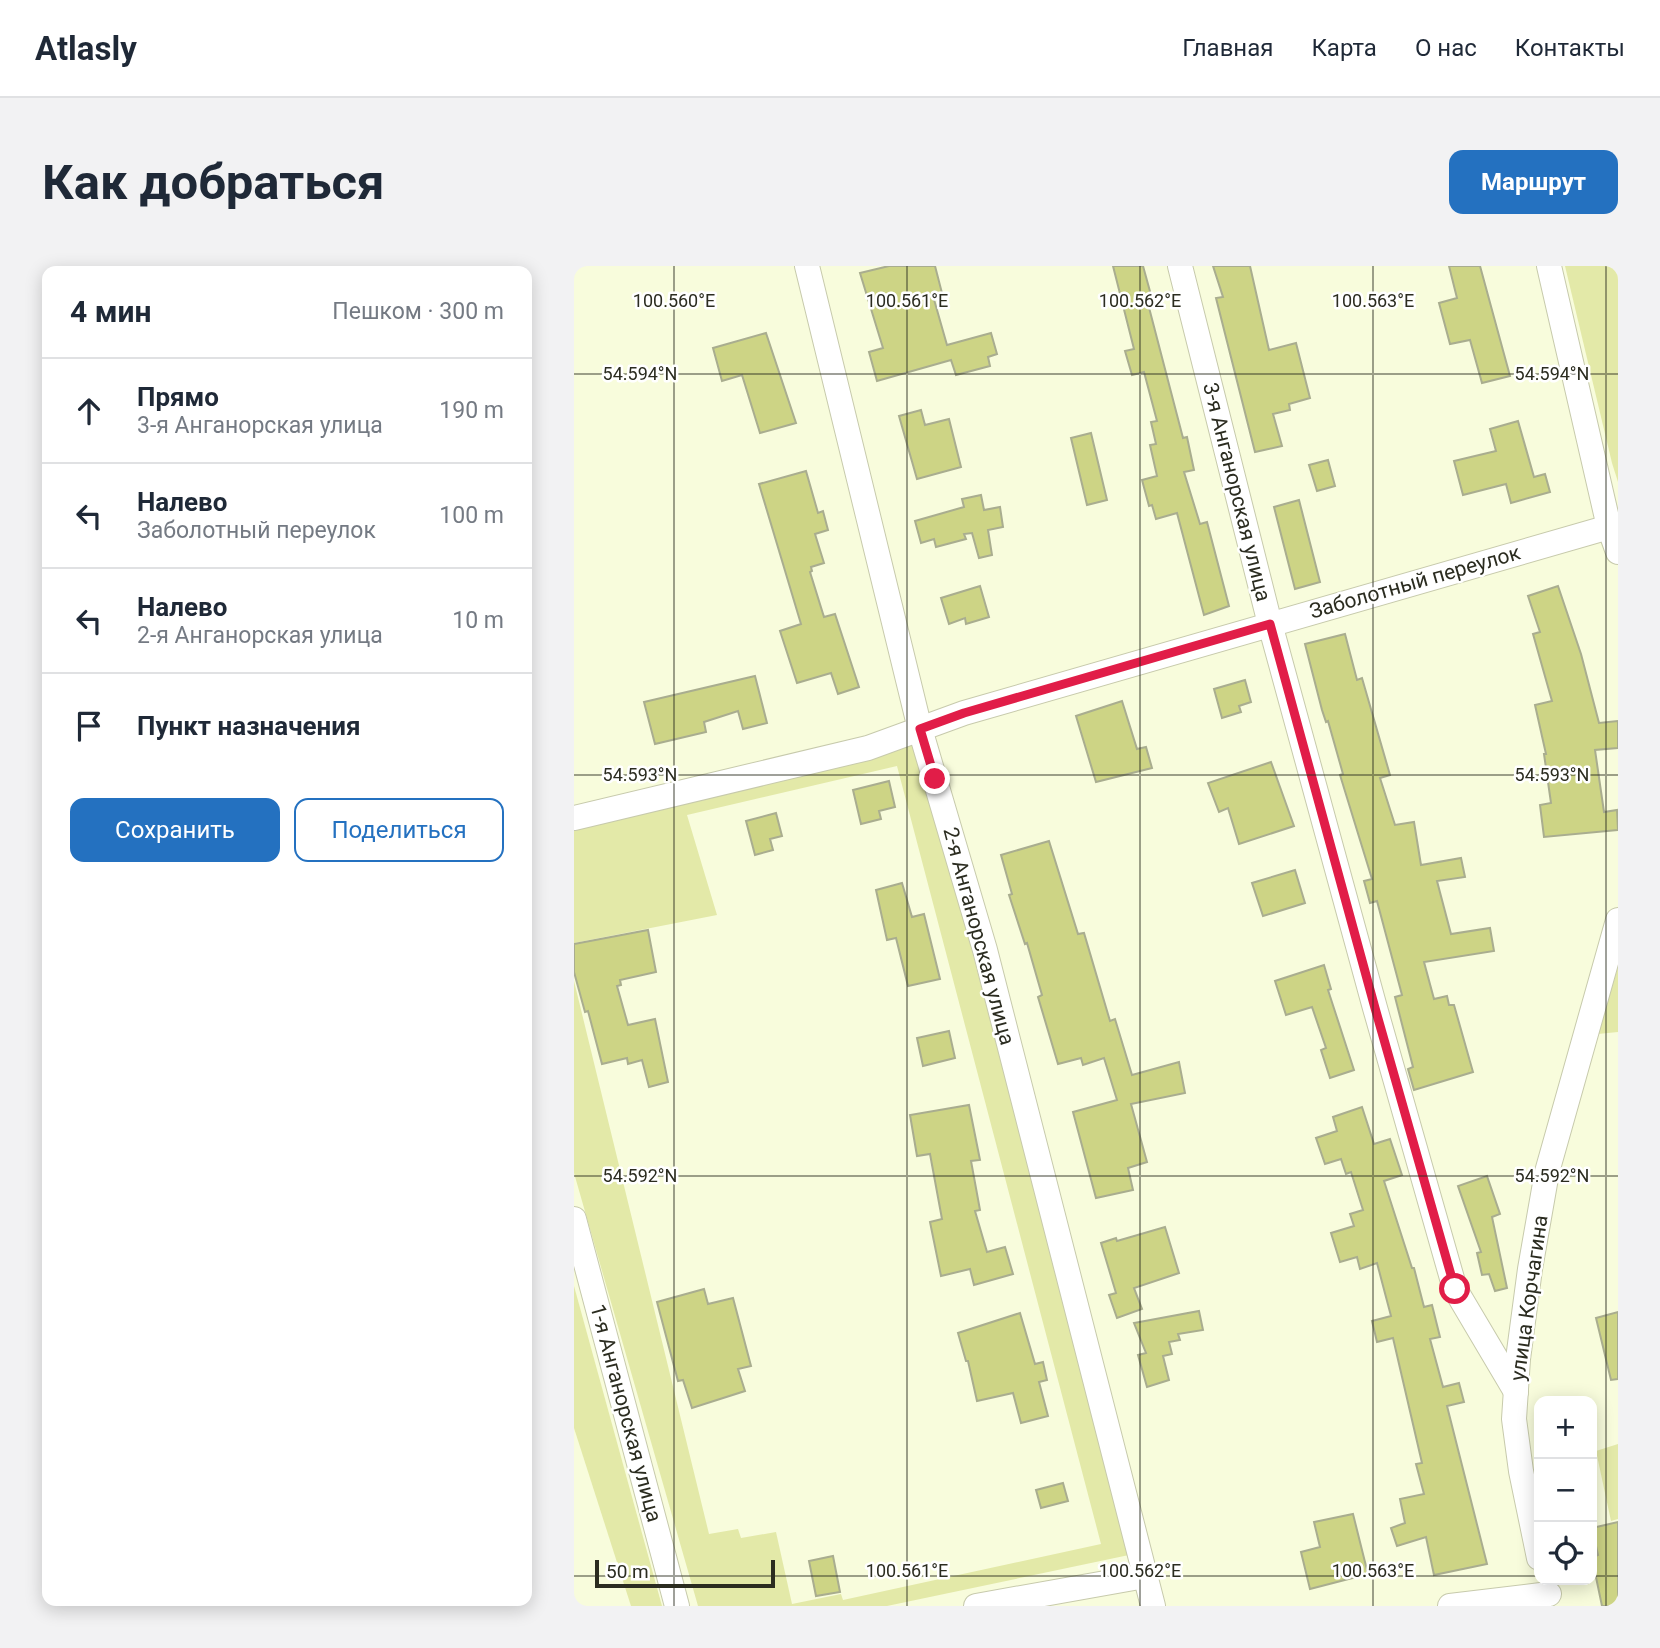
<!DOCTYPE html>
<html lang="ru">
<meta charset="utf-8">
<style>
:root{--surface:#fff;--page:#f2f2f3;--text:#1f2937;--muted:#747a83;--line:#e0e1e3;--accent:#2471c0}
body{margin:0;font-family:Roboto,sans-serif;background:var(--page);color:var(--text)}
.controls{position:absolute;right:21px;bottom:21px;display:grid;overflow:hidden;border-radius:14px;box-shadow:0 4px 18px #0003}
.controls button{width:63px;height:63px;display:grid;place-items:center;padding:0;border:0;border-bottom:2px solid var(--line);background:var(--surface);color:var(--text);font:35px sans-serif}
.scale{position:absolute;left:21px;bottom:18px;width:180px;box-sizing:border-box;padding-left:7px;border:4px solid #2b2c20;border-top:0;font-size:19px;line-height:24px;white-space:nowrap;color:#2b2c20;-webkit-text-stroke:5px #fff;paint-order:stroke}
.stop{position:absolute;width:21px;height:21px;margin:-16px;border:5px solid #e11d48;border-radius:50%;background:#fff}
.stop.end{background:#e11d48;border-color:#fff;box-shadow:0 2px 7px #0008}
.list{margin:0;padding:0;list-style:none}
h2{display:flex;justify-content:space-between;align-items:center;height:91px;margin:0;padding:0 28px;font-size:30px}
h2 small{font-size:23px;font-weight:400;color:var(--muted)}
.list li{display:grid;grid-template-columns:46px 1fr auto;gap:21px;align-items:center;box-sizing:border-box;height:105px;padding:0 28px;border-top:2px solid var(--line)}
.list b{display:block;font-size:26px;white-space:nowrap}
.list p{margin:0;font-size:23px;white-space:nowrap;color:var(--muted)}
.list em{font-size:23px;font-style:normal;color:var(--muted)}
.actions{display:flex;gap:14px;padding:21px 28px}
.actions a{flex:1;padding:16px 0;border:2px solid var(--accent);border-radius:14px;text-align:center;font-size:24px;color:var(--accent)}
.actions .main{background:var(--accent);color:#fff}
.icon{flex:none;width:38px;height:38px;fill:none;stroke:currentColor;stroke-width:2;stroke-linecap:round;stroke-linejoin:round}
.map{position:relative;flex:none;width:1044px;height:1340px;overflow:hidden;border-radius:14px}
header{display:flex;align-items:center;gap:42px;box-sizing:border-box;height:98px;padding:0 35px;background:var(--surface);border-bottom:2px solid var(--line)}
header strong{font-size:33px}
nav{display:flex;gap:38px;margin-inline-start:auto;font-size:24px}
.intro{display:flex;align-items:center;justify-content:space-between;box-sizing:border-box;height:168px;padding:0 42px}
h1{margin:0;font-size:49px}
.button{padding:18px 32px;border-radius:14px;background:var(--accent);color:#fff;font-size:24px;font-weight:700}
main{display:flex;gap:42px;padding:0 42px}
aside{flex:1;background:var(--surface);border-radius:14px;box-shadow:0 4px 18px #0003}
.map>svg:first-child{display:block}
.green{fill:#e3e9a8}
.building{fill:#cdd485;stroke:#a9ad8f;stroke-width:2}
.lines{fill:none;stroke-linecap:round;stroke-linejoin:round}
.minor-casing{stroke:#c7caac;stroke-width:26}
.minor{stroke:#fff;stroke-width:24}
.route{stroke:#e11d48;stroke-width:9}
.ticks{fill:none;stroke:#2b2c20;stroke-width:2;stroke-opacity:0.45}
.labels{text-anchor:middle;stroke-width:5;stroke-linejoin:round;paint-order:stroke}
.street-label{font-size:21px;fill:#2b2c20;stroke:#fff}
.ticks-label{font-size:18px;text-anchor:middle;fill:#2b2c20;stroke:#fff;stroke-width:5;stroke-linejoin:round;paint-order:stroke}
</style>
<header>
<strong>Atlasly</strong>
<nav><a>Главная</a><a>Карта</a><a>О нас</a><a>Контакты</a></nav>
</header>
<div class="intro"><h1>Как добраться</h1><a class="button">Маршрут</a></div>
<main>
<aside>
<h2>4 мин<small>Пешком · 300 m</small></h2>
<ul class="list">
<li><svg class="icon" aria-label="ahead" viewBox="0 0 24 24"><path d="M12 20V5M6 11l6-6 6 6"/></svg><div><b>Прямо</b><p>3-я Анганорская улица</p></div><em>190 m</em></li>
<li><svg class="icon" aria-label="left" viewBox="0 0 24 24"><path d="M17 20v-9H6M10 6l-5 5 5 5"/></svg><div><b>Налево</b><p>Заболотный переулок</p></div><em>100 m</em></li>
<li><svg class="icon" aria-label="left" viewBox="0 0 24 24"><path d="M17 20v-9H6M10 6l-5 5 5 5"/></svg><div><b>Налево</b><p>2-я Анганорская улица</p></div><em>10 m</em></li>
<li><svg class="icon" aria-label="arrive" viewBox="0 0 24 24"><path d="M6 21V4h12l-3 4 3 4H6"/></svg><div><b>Пункт назначения</b></div></li>
</ul>
<div class="actions"><a class="main">Сохранить</a><a>Поделиться</a></div>
</aside>
<div class="map">
<svg width="1044" height="1340" viewBox="0 0 1044 1340">
<rect width="100%" height="100%" fill="#f8fcdc"/>
<g class="green">
<path d="M991,0H1044V216L1038,197Z"/>
<path d="M343,473L555,1289L313,1340H124L0,907V715L135,1268L164,1263L167,1272L202,1266L218,1338L267,1328L269,1334L527,1278L323,500L113,549L143,649L0,677V560Z"/>
<path d="M1044,701V766L1024,768Z"/>
<path d="M0,1020L88,1340H57L0,1162Z"/>
<path d="M1044,1178V1253L1037,1255L1022,1185Z"/>
</g>
<g class="building">
<path d="M315,0H361L368,27L359,30L373,79L417,67L423,88L414,91L416,100L382,109L377,94L303,115L295,86L309,82L286,7Z"/>
<path d="M539,0H569L577,29L572,30L603,149L609,172L613,171L620,204L610,206L626,258L633,256L655,340L630,349L603,247L582,253L578,239L575,240L568,214L583,210L576,179L582,178L577,156L583,155L570,106L558,109L551,85L560,83Z"/>
<path d="M639,0H676L695,84L722,77L736,132L715,138L716,144L699,148L708,180L681,186L642,32L649,31Z"/>
<path d="M875,0H906L936,110L908,117L896,74L876,78L865,37L883,32Z"/>
<path d="M192,67L222,157L186,167L168,109L148,115L139,82Z"/>
<path d="M347,144L351,159L375,153L387,201L343,213L325,150Z"/>
<path d="M944,155L960,211L971,208L976,226L937,237L932,218L889,229L880,195L922,185L916,163Z"/>
<path d="M517,167L533,234L513,239L497,172Z"/>
<path d="M754,194L761,220L743,225L735,199Z"/>
<path d="M232,205L244,247L249,245L254,264L241,268L250,297L237,301L238,305L236,306L250,351L261,348L285,421L264,428L257,407L223,417L206,365L227,358L185,218Z"/>
<path d="M407,229L410,244L426,241L429,261L414,264L418,289L405,292L398,267L390,268L392,273L362,281L360,273L347,277L341,255L390,241L388,233Z"/>
<path d="M725,234L746,316L721,323L700,241Z"/>
<path d="M406,320L415,351L392,358L391,352L375,358L367,332Z"/>
<path d="M984,320L1007,388L1025,457L1044,455V482L1021,484L1030,546L1043,544L1044,564L970,571L966,539L977,537L970,488H972L961,439L978,435L959,368L966,366L954,330Z"/>
<path d="M771,368L783,414L788,412L816,509L806,512L821,559L840,556L847,599L887,592L891,611L863,615L877,668L916,662L920,685L850,696L860,733L873,730L875,739H880L899,806L840,824L834,803L839,801L821,731L828,729L803,635L796,637L790,615L798,613L766,509L769,508L754,455L752,456L748,444L731,378Z"/>
<path d="M181,410L193,457L169,463L164,445L130,456L132,466L81,478L70,436Z"/>
<path d="M671,414L677,436L665,440L667,446L648,452L640,423Z"/>
<path d="M548,435L563,483L572,481L578,502L522,516L502,450Z"/>
<path d="M697,496L720,560L665,578L654,542L645,546L634,517Z"/>
<path d="M315,515L321,541L305,545L307,553L287,558L279,524Z"/>
<path d="M202,547L208,570L196,573L199,584L181,589L172,555Z"/>
<path d="M475,575L504,668L510,667L536,755L541,753L558,809L605,796L611,827L557,838L573,896L554,902L559,924L522,932L499,846L543,834L530,792L509,799L507,792L484,798L464,731L468,729L453,677L451,678L435,629L438,628L427,589Z"/>
<path d="M721,604L731,637L689,650L678,617Z"/>
<path d="M328,617L338,651L350,648L366,713L334,720L322,672L313,674L302,624Z"/>
<path d="M74,664L82,706L46,714L47,719L43,720L54,759L81,753L94,816L75,821L68,794L54,798L53,792L28,798L14,745L11,746L0,706V678Z"/>
<path d="M750,699L757,723L754,724L780,804L756,812L747,784L752,782L738,741L712,749L701,715Z"/>
<path d="M375,765L381,792L349,800L343,772Z"/>
<path d="M395,839L406,894L397,895L406,944L401,945L413,986L431,981L439,1008L400,1019L396,1003L367,1010L356,956L368,953L356,888L343,890L336,849Z"/>
<path d="M788,841L800,878L816,873L828,909L810,915L838,1002H840L850,1041L858,1039L866,1071L856,1073L869,1121L885,1117L890,1136L873,1140L913,1298L860,1309L852,1271L823,1280L817,1262L831,1257L826,1233L850,1228L842,1198L848,1197L819,1072L803,1076L798,1055L817,1050L803,997L786,1003L783,991L766,996L757,967L780,960L776,948L789,944L777,906L772,908L767,893L751,898L742,872L763,865L759,851Z"/>
<path d="M913,910L926,948L918,951L933,1022L921,1025L915,1008L908,1009L903,987L907,986L884,920Z"/>
<path d="M591,961L605,1007L560,1022L568,1043L543,1052L535,1029L542,1027L527,977L542,972L543,975Z"/>
<path d="M130,1023L134,1038L159,1032L177,1100L164,1103L171,1125L118,1142L109,1114L104,1115L83,1036Z"/>
<path d="M625,1045L629,1064L604,1068L606,1074L595,1076L598,1088L589,1090L595,1114L573,1121L564,1089L572,1087L560,1057Z"/>
<path d="M1044,1046V1113L1037,1114L1022,1052Z"/>
<path d="M446,1047L461,1098L469,1096L473,1114L465,1116L474,1150L447,1157L439,1127L403,1135L394,1095H392L384,1067Z"/>
<path d="M489,1217L494,1235L467,1242L462,1224Z"/>
<path d="M779,1248L794,1308L736,1323L727,1286L746,1281L740,1256Z"/>
<path d="M1044,1256V1340H1028L1018,1292L1024,1289L1018,1262Z"/>
<path d="M259,1290L266,1326L242,1330L235,1295Z"/>
</g>
<g class="lines">
<defs>
<g id="minor">
<path d="M233,0L346,463L411,684L579,1340"/>
<path d="M606,0L696,358L801,742L881,1023L942,1126"/>
<path d="M975,0L1035,261L1044,286"/>
<path d="M0,552L294,482L390,447L1035,261"/>
<path d="M0,953L103,1340"/>
<path d="M965,1292L947,1205L940,1153L944,1093L956,1003L973,906L1044,654"/>
<path d="M402,1340L571,1310"/>
<path d="M876,1340L975,1328"/>
</g>
</defs>
<use href="#minor" class="minor-casing"/>
<use href="#minor" class="minor"/>
</g>
<g class="lines">
<path class="route" d="M361,513L346,463L390,447L696,358L801,742L881,1023"/>
</g>
<path class="ticks" d="M100,0V1340M333,0V1340M566,0V1340M799,0V1340M1032,0V1340M0,108H1044M0,509H1044M0,910H1044M0,1310H965M1018,1310H1044"/>
<g class="labels">
<g class="street-label">
<text transform="translate(663 226) rotate(76)" y="7">3-я Анганорская улица</text>
<text transform="translate(841 316) rotate(-16)" y="7">Заболотный переулок</text>
<text transform="translate(405 670) rotate(75)" y="7">2-я Анганорская улица</text>
<text transform="translate(955 1032) rotate(-82)" y="7">улица Корчагина</text>
<text transform="translate(52 1147) rotate(75)" y="7">1-я Анганорская улица</text>
</g>
</g>
<g class="ticks-label">
<text x="100" y="41">100.560°E</text>
<text x="333" y="41">100.561°E</text>
<text x="566" y="41">100.562°E</text>
<text x="799" y="41">100.563°E</text>
<text x="66" y="114">54.594°N</text>
<text x="978" y="114">54.594°N</text>
<text x="66" y="515">54.593°N</text>
<text x="978" y="515">54.593°N</text>
<text x="66" y="916">54.592°N</text>
<text x="978" y="916">54.592°N</text>
<text x="333" y="1311">100.561°E</text>
<text x="566" y="1311">100.562°E</text>
<text x="799" y="1311">100.563°E</text>
</g>
</svg>
<div class="controls">
<button>+</button>
<button>−</button>
<button><svg class="icon" aria-label="locate" viewBox="0 0 24 24"><circle cx="12" cy="12" r="6"/><path d="M12 2v4M12 18v4M2 12h4M18 12h4"/></svg></button>
</div>
<div class="scale">50 m</div>
<div class="stop" style="left:881px;top:1023px"></div>
<div class="stop end" style="left:361px;top:513px"></div>
</div>
</main>
